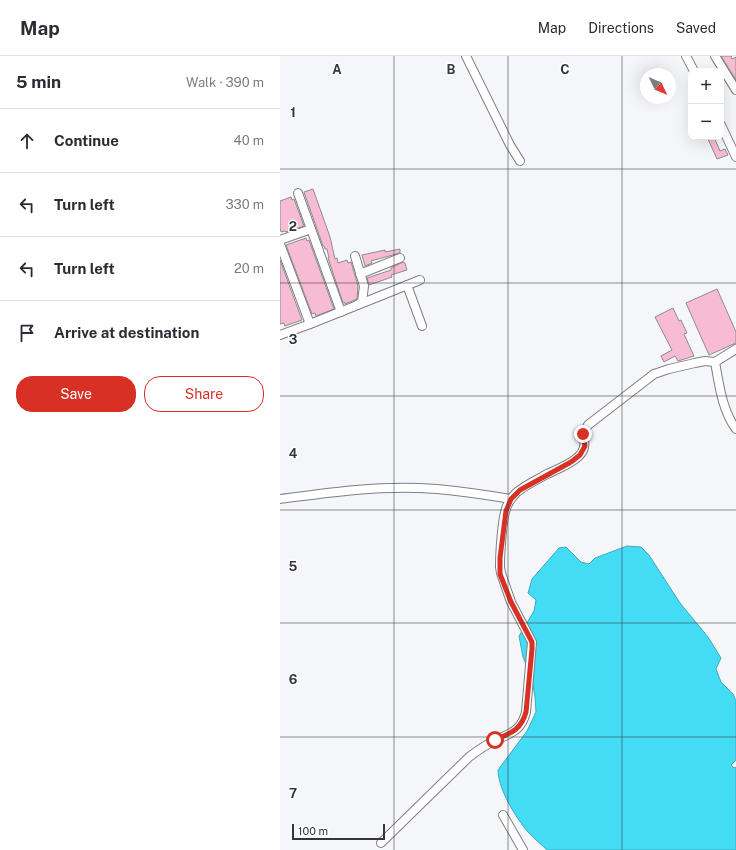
<!DOCTYPE html>
<meta charset="utf-8">
<style>
:root{--surface:#fff;--page:#f2f2f3;--text:#2b2b33;--muted:#7c7c81;--line:#e1e1e2;--accent:#d93025}
body{margin:0;font-family:"Public Sans",sans-serif;background:var(--page);color:var(--text)}
.controls{position:absolute;right:12px;top:12px;display:grid;overflow:hidden;border-radius:8px;box-shadow:0 4px 16px #0002}
.controls button{width:36px;height:36px;display:grid;place-items:center;padding:0;border:0;border-bottom:1px solid var(--line);background:var(--surface);color:var(--text);font:20px sans-serif}
.compass{position:absolute;left:360px;top:12px;width:36px;height:36px;border-radius:50%;background:var(--surface);box-shadow:0 4px 16px #0002;rotate:134deg}
.scale{position:absolute;left:12px;bottom:10px;width:93px;box-sizing:border-box;padding-left:4px;border:2px solid #353637;border-top:0;font-size:11px;line-height:14px;white-space:nowrap;color:#353637;-webkit-text-stroke:3px #fff;paint-order:stroke}
.stop{position:absolute;width:12px;height:12px;margin:-9px;border:3px solid #d93025;border-radius:50%;background:#fff}
.stop.end{background:#d93025;border-color:#fff;box-shadow:0 1px 4px #0008}
.list{margin:0;padding:0;list-style:none}
h2{display:flex;justify-content:space-between;align-items:center;height:52px;margin:0;padding:0 16px;font-size:17px}
h2 small{font-size:13px;font-weight:400;color:var(--muted)}
.list li{display:grid;grid-template-columns:26px 1fr auto;gap:12px;align-items:center;box-sizing:border-box;height:64px;padding:0 16px;border-top:1px solid var(--line)}
.list b{display:block;font-size:15px;white-space:nowrap}
.list em{font-size:13px;font-style:normal;color:var(--muted)}
.actions{display:flex;gap:8px;padding:12px 16px}
.actions a{flex:1;padding:9px 0;border:1px solid var(--accent);border-radius:16px;text-align:center;font-size:14px;color:var(--accent)}
.actions .main{background:var(--accent);color:#fff}
.icon{flex:none;width:22px;height:22px;fill:none;stroke:currentColor;stroke-width:2;stroke-linecap:round;stroke-linejoin:round}
.map{position:relative;flex:none;width:456px;height:794px;overflow:hidden}
header{display:flex;align-items:center;gap:24px;box-sizing:border-box;height:56px;padding:0 20px;background:var(--surface);border-bottom:1px solid var(--line)}
header strong{font-size:19px}
nav{display:flex;gap:22px;margin-inline-start:auto;font-size:14px}
main{display:flex}
aside{flex:1;background:var(--surface)}
.map>svg:first-child{display:block}
.water{fill:#44dbf4;stroke:#40aabb}
.building{fill:#f7bbd4;stroke:#8f8c8d}
.lines{fill:none;stroke-linecap:round;stroke-linejoin:round}
.minor-casing{stroke:#7d7f81;stroke-width:10}
.minor{stroke:#fff;stroke-width:8}
.route{stroke:#d93025;stroke-width:5}
.grid{fill:none;stroke:#353637;stroke-width:1;stroke-opacity:0.55}
.grid-label{font-size:13px;text-anchor:middle;font-weight:bold;fill:#353637;stroke:#fff;stroke-width:3;stroke-linejoin:round;paint-order:stroke}
</style>
<header>
<strong>Map</strong>
<nav><a>Map</a><a>Directions</a><a>Saved</a></nav>
</header>
<main>
<aside>
<h2>5 min<small>Walk · 390 m</small></h2>
<ul class="list">
<li><svg class="icon" aria-label="ahead" viewBox="0 0 24 24"><path d="M12 20V5M6 11l6-6 6 6"/></svg><div><b>Continue</b></div><em>40 m</em></li>
<li><svg class="icon" aria-label="left" viewBox="0 0 24 24"><path d="M17 20v-9H6M10 6l-5 5 5 5"/></svg><div><b>Turn left</b></div><em>330 m</em></li>
<li><svg class="icon" aria-label="left" viewBox="0 0 24 24"><path d="M17 20v-9H6M10 6l-5 5 5 5"/></svg><div><b>Turn left</b></div><em>20 m</em></li>
<li><svg class="icon" aria-label="arrive" viewBox="0 0 24 24"><path d="M6 21V4h12l-3 4 3 4H6"/></svg><div><b>Arrive at destination</b></div></li>
</ul>
<div class="actions"><a class="main">Save</a><a>Share</a></div>
</aside>
<div class="map">
<svg width="456" height="794" viewBox="0 0 456 794">
<rect width="100%" height="100%" fill="#f4f6f9"/>
<path class="water" d="M347,490L361,491L369,499L400,547L428,581L441,602L436,613L441,626L453,638L456,645V704L451,709L454,712L456,711V794H267C261,788 254,783 248,776C236,762 218,733 218,714L247,675L256,656L255,641L252,623L243,601L239,580L254,555L256,544L248,537L252,523L279,492L286,491L301,506L309,508L315,502Z"/>
<g class="building">
<path d="M441,0H452L451,1L452,3L456,1V24Z"/>
<path d="M427,81H434L440,95L445,93L448,99L437,103Z"/>
<path d="M33,133L50,181L55,203L57,202L58,207L67,204L68,207L71,206L78,230L77,243L65,248V246L63,247L48,202H49L47,193H45L44,190H43L24,136Z"/>
<path d="M11,141L12,144L14,143L24,170L6,176L5,175L1,176L0,172V145Z"/>
<path d="M26,182L27,185L29,184L54,253L36,260L35,257L32,258L6,189Z"/>
<path d="M120,193V197L91,205L92,207L85,210L82,199L105,194V196Z"/>
<path d="M0,204L22,264L5,270L4,267L0,268Z"/>
<path d="M123,206L125,207L127,214L111,219L112,221L89,229L87,222L111,214V212Z"/>
<path d="M437,233L456,276V287L429,299L406,247Z"/>
<path d="M393,252L399,265L401,264L407,277L404,278L414,300L398,305L395,300L384,306L381,300L392,294L375,261Z"/>
</g>
<g class="lines">
<defs>
<g id="minor">
<path d="M186,0L230,89L240,105"/>
<path d="M406,0L414,15"/>
<path d="M435,0L456,34"/>
<path d="M441,69L456,101"/>
<path d="M18,137L61,256"/>
<path d="M0,184L31,173"/>
<path d="M0,188L30,268"/>
<path d="M75,200L84,230L82,246L77,249"/>
<path d="M80,218L120,202"/>
<path d="M127,229L142,270"/>
<path d="M0,279L30,268L140,224"/>
<path d="M456,293L435,306C439,328 442,354 456,373"/>
<path d="M0,443C46,437 93,430 140,432C171,433 201,438 231,443"/>
<path d="M223,759L243,794"/>
<path d="M101,787L189,701C197,695 205,689 214,685C230,677 241,676 246,656L252,586L231,546L221,517L220,511C220,498 222,461 227,450C229,445 232,441 236,437C245,429 257,424 267,418C278,413 291,408 299,400C310,389 299,382 308,369L374,318L389,313L415,307L425,305L435,306"/>
</g>
</defs>
<use href="#minor" class="minor-casing"/>
<use href="#minor" class="minor"/>
</g>
<g class="lines">
<path class="route" d="M215,684C231,677 241,674 246,656L252,593V586L231,546L220,518V502L226,455L231,443L240,434L291,406L300,399L305,390L303,378"/>
</g>
<path class="grid" d="M114,0V794M228,0V794M342,0V794M0,113H456M0,227H456M0,340H456M0,454H456M0,567H456M0,681H456"/>
<g class="grid-label">
<text x="57" y="18">A</text>
<text x="171" y="18">B</text>
<text x="285" y="18">C</text>
<text x="13" y="61">1</text>
<text x="13" y="175">2</text>
<text x="13" y="288">3</text>
<text x="13" y="402">4</text>
<text x="13" y="515">5</text>
<text x="13" y="628">6</text>
<text x="13" y="742">7</text>
</g>
</svg>
<div class="controls">
<button>+</button>
<button>−</button>
</div>
<svg class="compass" viewBox="-18 -18 36 36"><path d="M0-13l5 13h-10z" fill="#e53935"/><path d="M0 13l5-13h-10z" fill="#7c7c81"/></svg>
<div class="scale">100 m</div>
<div class="stop" style="left:215px;top:684px"></div>
<div class="stop end" style="left:303px;top:378px"></div>
</div>
</main>
